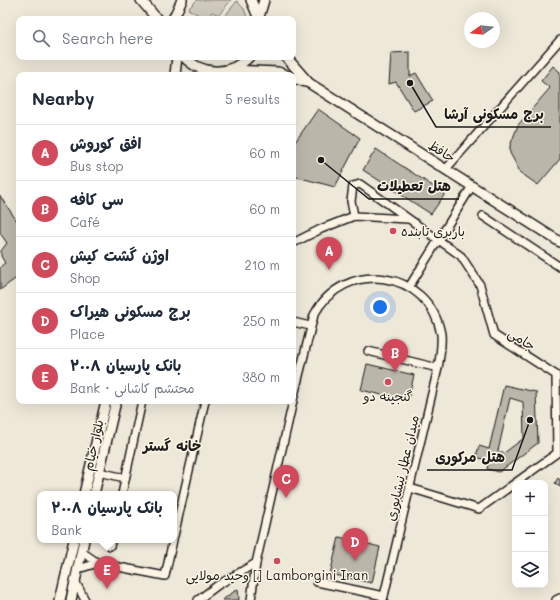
<!DOCTYPE html>
<meta charset="utf-8">
<style>
:root{--surface:#fff;--page:#f2f2f3;--text:#1f2937;--muted:#747a83;--line:#e0e1e3;--accent:#d1495b}
body{margin:0;font-family:Mali,"Playpen Sans Arabic",sans-serif;background:var(--page);color:var(--text)}
.controls{position:absolute;right:12px;bottom:12px;display:grid;overflow:hidden;border-radius:8px;box-shadow:0 4px 16px #0002}
.controls button{width:36px;height:36px;display:grid;place-items:center;padding:0;border:0;border-bottom:1px solid var(--line);background:var(--surface);color:var(--text);font:20px sans-serif}
.compass{position:absolute;left:464px;top:12px;width:36px;height:36px;border-radius:50%;background:var(--surface);box-shadow:0 4px 16px #0002;rotate:256deg}
.you{position:absolute;left:380px;top:307px;width:14px;height:14px;margin:-10px;border:3px solid #fff;border-radius:50%;background:#1a73e8;box-shadow:0 0 0 6px #1a73e833}
.badge{display:grid;place-items:center;width:26px;height:26px;border-radius:50%;background:var(--accent);color:#fff;font-size:13px;font-weight:700}
.pin{position:absolute;translate:-50% -33px;filter:drop-shadow(0 1px 2px #0008)}
.pin::after{content:'';position:absolute;top:21px;width:14px;height:12px;background:inherit;clip-path:polygon(0 0,100% 0,50% 100%)}
.popup{position:absolute;left:37px;top:491px;width:140px;height:52px;box-sizing:border-box;display:grid;place-content:center;border-radius:8px;background:var(--surface);filter:drop-shadow(0 1px 3px #0005);font-size:13px;white-space:nowrap;color:var(--muted)}
.popup b{font-size:15px;color:var(--text)}
.popup::after{content:'';position:absolute;left:50%;top:100%;margin-left:-8px;border:8px solid transparent;border-top-color:var(--surface)}
.list{margin:0;padding:0;list-style:none}
h2{display:flex;justify-content:space-between;align-items:center;height:52px;margin:0;padding:0 16px;font-size:17px}
h2 small{font-size:13px;font-weight:400;color:var(--muted)}
.list li{display:grid;grid-template-columns:26px 1fr auto;gap:12px;align-items:center;box-sizing:border-box;height:56px;padding:0 16px;border-top:1px solid var(--line)}
.list b{display:block;font-size:15px;white-space:nowrap}
.list p{margin:0;font-size:13px;white-space:nowrap;color:var(--muted)}
.list em{font-size:13px;font-style:normal;color:var(--muted)}
.icon{flex:none;width:22px;height:22px;fill:none;stroke:currentColor;stroke-width:2;stroke-linecap:round;stroke-linejoin:round}
.map{position:relative;flex:none;width:560px;height:600px;overflow:hidden}
.search{position:absolute;background:var(--surface);box-shadow:0 4px 16px #0002;left:16px;top:16px;width:280px;height:44px;display:flex;align-items:center;gap:10px;box-sizing:border-box;padding:0 14px;border-radius:8px;color:var(--muted);font-size:15px}
.panel{position:absolute;background:var(--surface);box-shadow:0 4px 16px #0002;left:16px;top:72px;width:280px;height:332px;border-radius:8px}
.map>svg:first-child{display:block}
.green{fill:#cfcabd;stroke:#76736c}
.building{fill:#bab6aa;stroke:#1c1c1c;fill-rule:evenodd}
.lines{fill:none;stroke-linecap:round;stroke-linejoin:round}
.minor-casing{stroke:#1c1c1c;stroke-width:10}
.major-casing{stroke:#1c1c1c;stroke-width:12}
.minor{stroke:#fcf5e5;stroke-width:7}
.major{stroke:#fcf5e5;stroke-width:9}
.poi-dot{fill:#d1495b;stroke:#fcf5e5;stroke-width:1.5}
.labels{text-anchor:middle;stroke-width:3;stroke-linejoin:round;paint-order:stroke}
.street-label{font-size:13px;fill:#1c1c1c;stroke:#fcf5e5}
.poi-label{font-size:13px;fill:#1c1c1c;stroke:#fcf5e5}
.neighbourhood-label{font-size:14px;font-weight:bold;fill:#1c1c1c;stroke:#fcf5e5}
.leader{fill:none;stroke:#1c1c1c;stroke-width:1.5}
.callout-dot{fill:#1c1c1c;stroke:#fcf5e5;stroke-width:1.5}
.callout-label{font-size:14px;text-anchor:middle;font-weight:bold;fill:#1c1c1c;stroke:#fcf5e5;stroke-width:3;stroke-linejoin:round;paint-order:stroke}
</style>
<div class="map">
<svg width="560" height="600" viewBox="0 0 560 600">
<rect width="100%" height="100%" fill="#eee8d9"/>
<filter id="ink" filterUnits="userSpaceOnUse"><feTurbulence type="fractalNoise" baseFrequency=".025" numOctaves="2"/><feDisplacementMap in="SourceGraphic" scale="8" xChannelSelector="R" yChannelSelector="G"/><feConvolveMatrix kernelMatrix="1 2 1 2 8 2 1 2 1" color-interpolation-filters="sRGB"/></filter>
<g filter="url(#ink)">
<g class="green">
<path d="M197,0H231L219,15L212,12L206,19L188,9Z"/>
<path d="M237,1L244,9L248,19H225L224,17Z"/>
</g>
<g class="building">
<path d="M410,52V76L416,73L433,101L414,111L396,82L389,84L391,53Z"/>
<path d="M553,66L560,72V159L538,185L518,171L516,164L510,153V146L518,125L550,88L541,81Z"/>
<path d="M318,109L360,138L335,187L293,176V145Z"/>
<path d="M376,149L445,194L431,214L363,170Z"/>
<path d="M0,196L19,224V276L0,290V267L5,263L1,256V251L7,243L0,233Z"/>
<path d="M367,364L414,375L408,401L361,390Z"/>
<path d="M504,385L536,392L538,443L499,472L487,469L489,461L476,457L479,446L489,449ZM510,398L523,402L524,438L504,453L498,451Z"/>
<path d="M558,478L560,480V487L555,483Z"/>
<path d="M339,537L380,547L372,583L330,574Z"/>
<path d="M238,589L239,600H222Z"/>
</g>
<g class="lines">
<defs>
<g id="minor">
<path d="M446,169L560,40"/>
<path d="M354,216L351,201L353,186L360,184L461,256L480,285L494,335L556,375L557,453L479,509L410,488"/>
<path d="M483,216L560,267"/>
<path d="M293,243L321,229L354,216L407,219"/>
<path d="M409,287L472,186"/>
<path d="M293,322L310,326"/>
<path d="M368,351L438,368"/>
<path d="M293,400L314,315C344,258 429,269 441,334C442,345 440,357 438,368L383,600"/>
<path d="M99,472L125,478"/>
<path d="M122,494L142,401"/>
<path d="M174,536L205,401"/>
<path d="M110,546L112,540"/>
<path d="M82,552L98,563L165,576L173,540"/>
<path d="M78,569L98,563"/>
<path d="M75,581L85,600"/>
<path d="M317,582L384,596"/>
<path d="M198,600L218,585L256,563"/>
<path d="M251,600L256,563L293,401"/>
<path d="M556,600L560,598"/>
</g>
<g id="major">
<path d="M141,0L157,19"/>
<path d="M251,0L259,19"/>
<path d="M259,17L264,0"/>
<path d="M173,19L182,0"/>
<path d="M184,57C203,76 230,76 249,57"/>
<path d="M286,57L308,82"/>
<path d="M231,70L278,72L286,75"/>
<path d="M175,75L177,57"/>
<path d="M293,78L309,83L560,242"/>
<path d="M84,494L106,401"/>
<path d="M94,494L116,401"/>
<path d="M60,600L74,540"/>
<path d="M71,600L84,540"/>
</g>
</defs>
<use href="#minor" class="minor-casing"/>
<use href="#major" class="major-casing"/>
<use href="#minor" class="minor"/>
<use href="#major" class="major"/>
</g>
</g>
<g class="poi-dot">
<circle cx="393" cy="231" r="4"/>
<circle cx="388" cy="382" r="4"/>
<circle cx="277" cy="561" r="4"/>
</g>
<g class="labels">
<g class="street-label">
<text transform="translate(442 151) rotate(32)" y="5">حافظ</text>
<text transform="translate(522 339) rotate(33)" y="5">جامی</text>
<text transform="translate(93 445) rotate(-77)" y="5">بلوار خیام</text>
<text transform="translate(402 468) rotate(-77)" y="5">میدان عطار نیشابوری</text>
</g>
<g class="poi-label">
<text x="401" y="236" text-anchor="start">باربری تابنده</text>
<text x="388" y="401">گنجینه دو</text>
<text x="277" y="580">وحید مولایی [] Lamborgini Iran</text>
</g>
<g class="neighbourhood-label">
<text x="172" y="451">خانه گستر</text>
</g>
</g>
<path class="leader" d="M410 83L436 127H551M321 160L369 199H459M530 420L512 470H427"/>
<g class="callout-dot">
<circle cx="410" cy="83" r="4"/>
<circle cx="321" cy="160" r="4"/>
<circle cx="530" cy="420" r="4"/>
</g>
<g class="callout-label">
<text x="494" y="119">برج مسکونی آرشا</text>
<text x="414" y="191">هتل تعطیلات</text>
<text x="470" y="462">هتل مرکوری</text>
</g>
</svg>
<div class="controls">
<button>+</button>
<button>−</button>
<button><svg class="icon" aria-label="layers" viewBox="0 0 24 24"><path d="M12 4l9 5-9 5-9-5zM3 14l9 5 9-5"/></svg></button>
</div>
<svg class="compass" viewBox="-18 -18 36 36"><path d="M0-13l5 13h-10z" fill="#e53935"/><path d="M0 13l5-13h-10z" fill="#747a83"/></svg>
<div class="you"></div>
<div class="pin badge" style="left:329px;top:270px">A</div>
<div class="pin badge" style="left:395px;top:372px">B</div>
<div class="pin badge" style="left:286px;top:498px">C</div>
<div class="pin badge" style="left:355px;top:561px">D</div>
<div class="pin badge" style="left:107px;top:589px">E</div>
<div class="popup"><b>بانک پارسیان ۲۰۰۸</b>Bank</div>
<div class="search"><svg class="icon" aria-label="search" viewBox="0 0 24 24"><circle cx="10" cy="10" r="6"/><path d="M15 15l6 6"/></svg>Search here</div>
<section class="panel">
<h2>Nearby<small>5 results</small></h2>
<ul class="list">
<li><span class="badge">A</span><div><b>افق کوروش</b><p>Bus stop</p></div><em>60 m</em></li>
<li><span class="badge">B</span><div><b>سی کافه</b><p>Café</p></div><em>60 m</em></li>
<li><span class="badge">C</span><div><b>اوژن گشت كيش</b><p>Shop</p></div><em>210 m</em></li>
<li><span class="badge">D</span><div><b>برج مسکونی هیراک</b><p>Place</p></div><em>250 m</em></li>
<li><span class="badge">E</span><div><b>بانک پارسیان ۲۰۰۸</b><p>Bank · محتشم کاشانی</p></div><em>380 m</em></li>
</ul>
</section>
</div>
